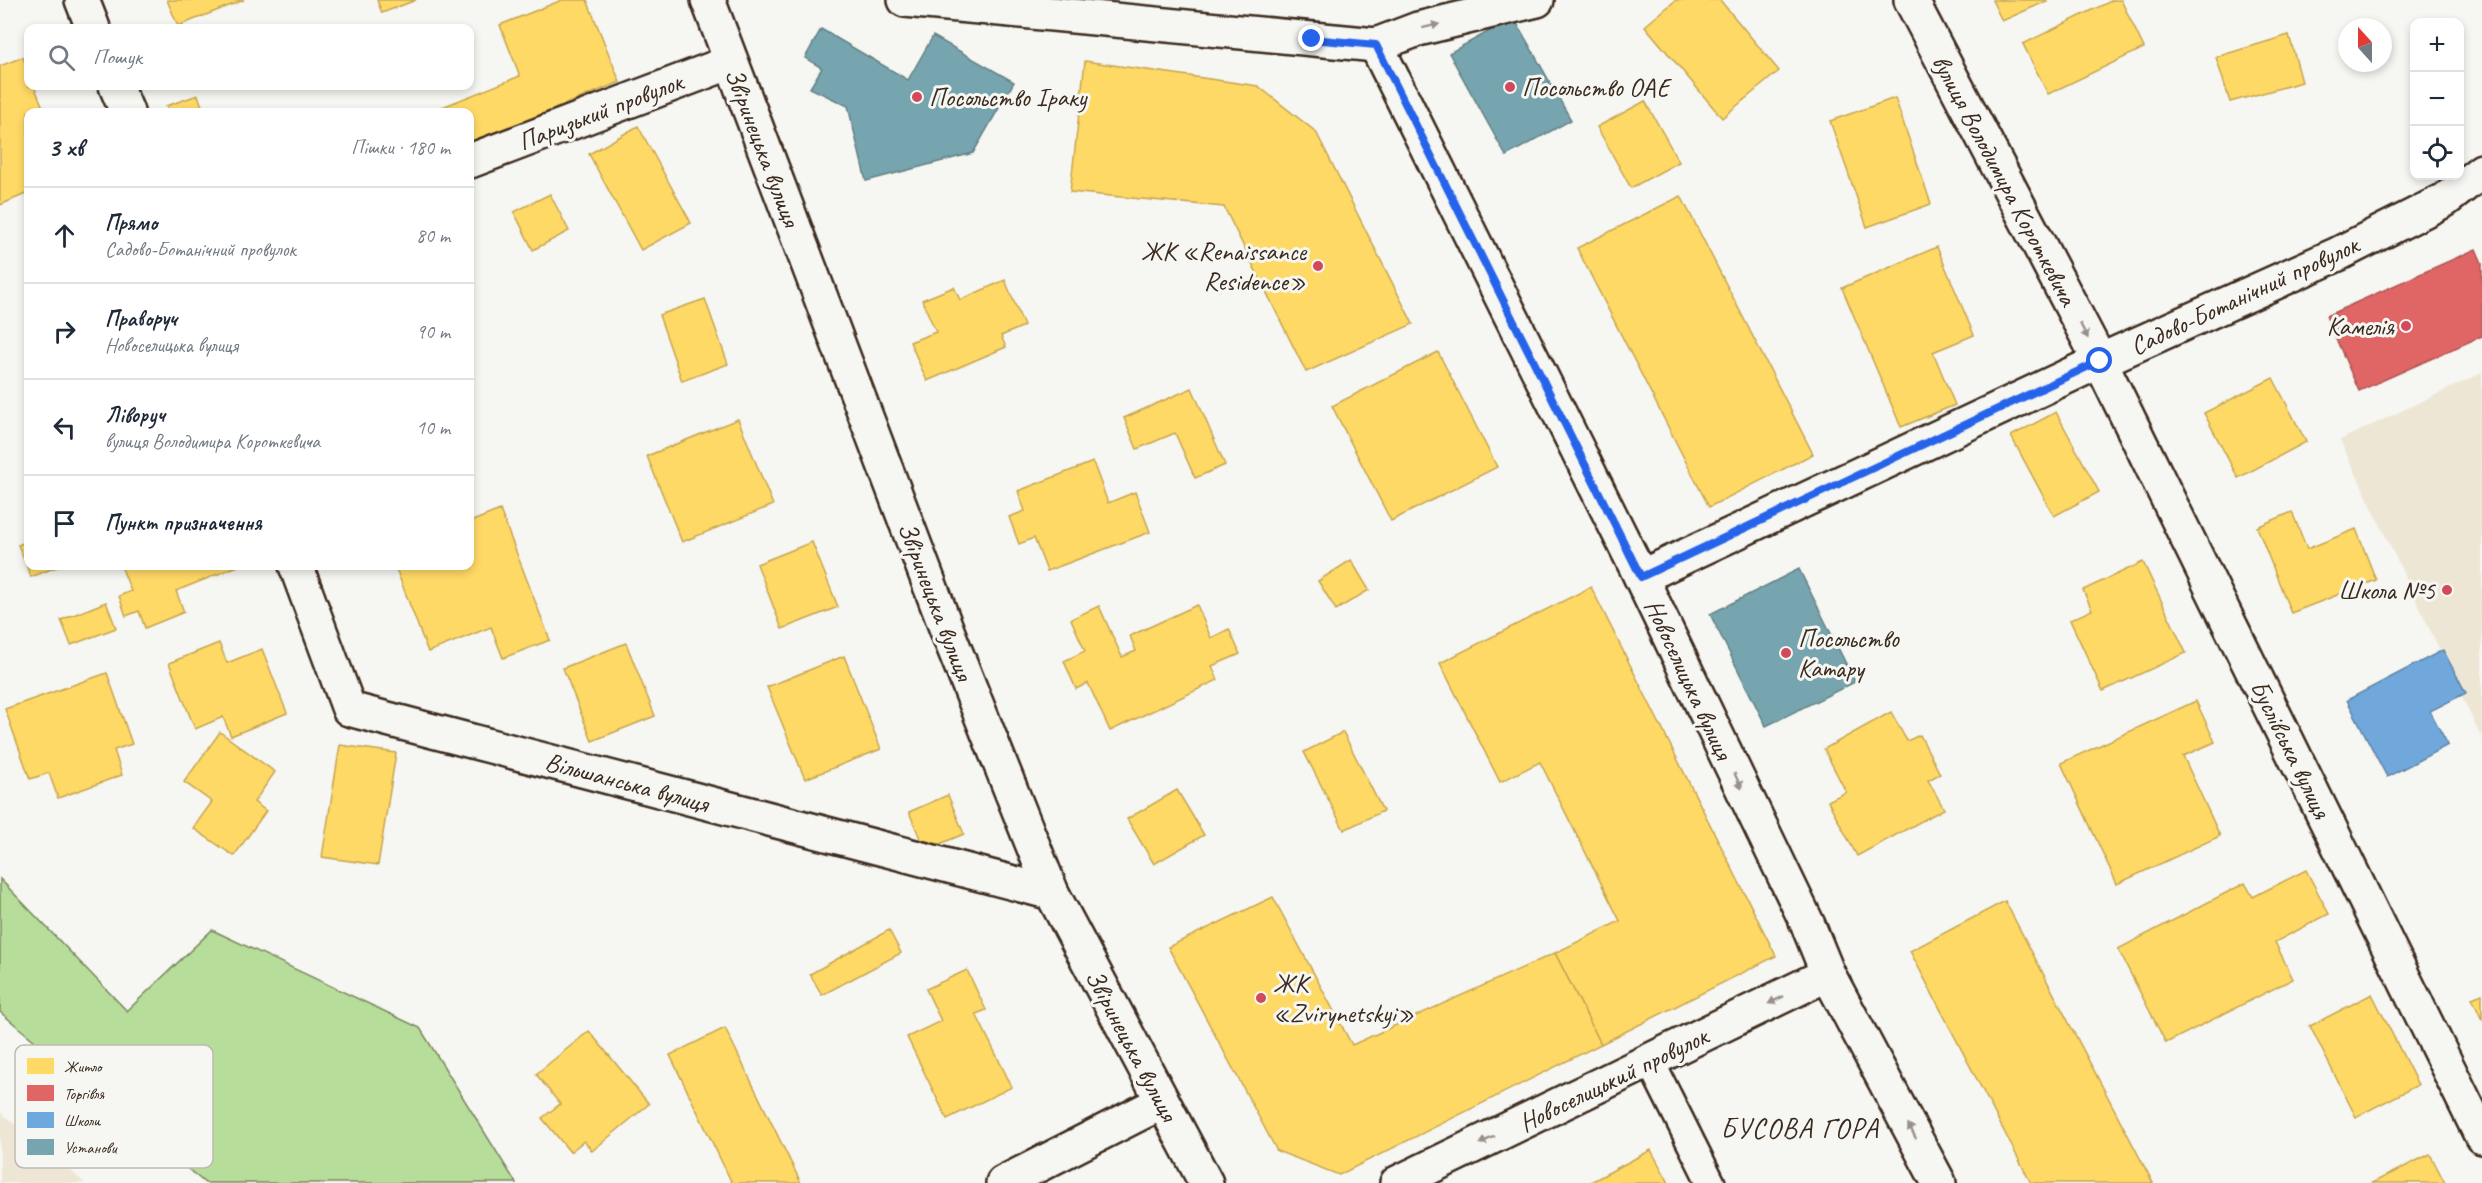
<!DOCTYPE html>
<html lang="uk">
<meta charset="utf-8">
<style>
:root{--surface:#fff;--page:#f2f2f3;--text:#1f2937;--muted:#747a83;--line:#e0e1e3}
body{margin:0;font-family:Caveat,sans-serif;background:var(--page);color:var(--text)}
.controls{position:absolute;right:18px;top:18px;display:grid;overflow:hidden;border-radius:12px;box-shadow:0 3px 9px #0003}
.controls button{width:54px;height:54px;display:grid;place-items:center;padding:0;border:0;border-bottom:2px solid var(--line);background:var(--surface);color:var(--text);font:30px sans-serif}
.compass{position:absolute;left:2338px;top:18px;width:54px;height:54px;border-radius:50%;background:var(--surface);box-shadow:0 3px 9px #0003;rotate:339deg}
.stop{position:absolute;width:18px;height:18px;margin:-14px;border:4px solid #2563eb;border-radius:50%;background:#fff}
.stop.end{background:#2563eb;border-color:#fff;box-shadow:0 2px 6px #0008}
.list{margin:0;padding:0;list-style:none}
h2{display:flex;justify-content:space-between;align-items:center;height:78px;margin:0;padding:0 24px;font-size:26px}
h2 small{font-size:20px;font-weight:400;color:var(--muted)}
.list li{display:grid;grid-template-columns:39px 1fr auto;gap:18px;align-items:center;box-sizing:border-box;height:96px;padding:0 24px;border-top:2px solid var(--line)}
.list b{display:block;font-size:22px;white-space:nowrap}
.list p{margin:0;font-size:20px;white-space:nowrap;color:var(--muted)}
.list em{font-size:20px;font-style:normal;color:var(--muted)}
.icon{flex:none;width:33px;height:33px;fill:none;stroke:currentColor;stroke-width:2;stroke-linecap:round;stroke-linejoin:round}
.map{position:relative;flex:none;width:2482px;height:1183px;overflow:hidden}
.search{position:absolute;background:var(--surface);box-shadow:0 3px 9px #0003;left:24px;top:24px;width:450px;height:66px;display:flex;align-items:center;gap:15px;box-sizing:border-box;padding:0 21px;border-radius:12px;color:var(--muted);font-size:22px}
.panel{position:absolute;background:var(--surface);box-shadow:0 3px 9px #0003;left:24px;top:108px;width:450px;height:462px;border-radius:12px}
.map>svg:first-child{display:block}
.built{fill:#eee6d5}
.green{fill:#b6dd99;stroke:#78845c;stroke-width:1.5}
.homes{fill:#ffd966;stroke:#c4a450;stroke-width:1.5}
.shops{fill:#e06666;stroke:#ae5450;stroke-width:1.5}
.schools{fill:#6fa8dc;stroke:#5f82a3;stroke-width:1.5}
.public{fill:#76a5af;stroke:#648084;stroke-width:1.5}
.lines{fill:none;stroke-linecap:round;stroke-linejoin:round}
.service-casing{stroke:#3b2a1e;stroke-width:32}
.minor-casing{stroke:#3b2a1e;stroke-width:38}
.service{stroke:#f6f6f2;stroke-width:27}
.minor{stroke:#f6f6f2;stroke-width:33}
.oneway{fill:#989088}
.route{stroke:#2563eb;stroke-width:8}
.poi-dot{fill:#d1495b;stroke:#f6f6f2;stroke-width:2}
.labels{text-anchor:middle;stroke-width:6;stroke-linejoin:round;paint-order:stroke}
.poi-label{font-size:26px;fill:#3b2a1e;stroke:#f6f6f2;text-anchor:start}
.street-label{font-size:26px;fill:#3b2a1e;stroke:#f6f6f2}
.quarter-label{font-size:28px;letter-spacing:1.5px;fill:#3b2a1e;stroke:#f6f6f2}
.key{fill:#f6f6f2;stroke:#beb9b2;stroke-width:1.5}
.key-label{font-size:16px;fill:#3b2a1e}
</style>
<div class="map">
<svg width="2482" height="1183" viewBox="0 0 2482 1183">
<rect width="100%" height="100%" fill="#f6f6f2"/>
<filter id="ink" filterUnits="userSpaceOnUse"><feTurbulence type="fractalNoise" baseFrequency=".0167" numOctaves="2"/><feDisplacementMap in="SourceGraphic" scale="12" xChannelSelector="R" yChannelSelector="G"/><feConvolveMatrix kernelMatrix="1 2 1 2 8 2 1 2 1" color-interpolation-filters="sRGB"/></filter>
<g filter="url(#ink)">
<g class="built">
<path d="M2482,373V739L2340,440Z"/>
<path d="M0,1112L85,1183H0Z"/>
</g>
<path class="green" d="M0,879L127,1011L212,930L420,1028L516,1183H205L0,1012Z"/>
<g class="homes">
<path d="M167,0H244L178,26Z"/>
<path d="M377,0H416L382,13Z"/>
<path d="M562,0H587L620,82L470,143V112H441L440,108L520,76L500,25Z"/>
<path d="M1676,0H1720L1779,71L1722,118L1645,26Z"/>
<path d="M1992,0H2046L2047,1L2002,21Z"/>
<path d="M2113,0H2121L2144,48L2048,94L2023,44Z"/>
<path d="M2289,35L2302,82L2230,102L2216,57Z"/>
<path d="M23,57L28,72V86H34L45,112H28V159L26,160L28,165V193L0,205V66Z"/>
<path d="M1085,61L1258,86L1316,132L1413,324L1306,372L1224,207L1070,192Z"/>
<path d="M198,95L204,112H169L166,106Z"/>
<path d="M1895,98L1931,204L1867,227L1830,121Z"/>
<path d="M1645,101L1679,162L1631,188L1597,127Z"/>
<path d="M638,126L691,223L641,250L589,154Z"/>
<path d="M550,194L569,231L533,250L514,212Z"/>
<path d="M1681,196L1813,454L1709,507L1577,248Z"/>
<path d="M1937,247L1974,335L1933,352L1955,405L1901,427L1842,288Z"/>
<path d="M1005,280L1024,326L1001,336L1006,347L927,381L910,342L936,332L922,300L954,287L960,300Z"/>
<path d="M705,299L728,364L682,381L659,315Z"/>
<path d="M1438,352L1497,467L1391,521L1332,406Z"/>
<path d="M2273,378L2306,442L2238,478L2204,413Z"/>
<path d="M1192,388L1225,465L1195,478L1175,433L1137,449L1124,418Z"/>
<path d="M2056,412L2099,492L2054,516L2011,436Z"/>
<path d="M738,419L773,505L682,542L647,456Z"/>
<path d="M1093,462L1108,503L1135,492L1150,532L1047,571L1034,538L1019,544L1009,517L1025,511L1018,491Z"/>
<path d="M500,510L550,640L503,658L491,627L428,652L395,566H470V522Z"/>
<path d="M2292,512L2307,549L2356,529L2376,580L2291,613L2257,527Z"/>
<path d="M28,541V566H59L31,577L18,545Z"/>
<path d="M812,542L838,607L782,629L757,564Z"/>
<path d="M1351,560L1369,590L1336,610L1318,581Z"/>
<path d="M2143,562L2186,653L2103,691L2070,620L2092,610L2083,590Z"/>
<path d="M121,566H238L176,591L184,612L145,628L139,611L126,616L119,596L131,591Z"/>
<path d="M1591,587L1776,956L1601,1044L1555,953L1620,921L1540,762L1500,782L1440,663Z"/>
<path d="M106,602L116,628L71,645L61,620Z"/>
<path d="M1197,605L1211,638L1229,629L1240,654L1212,666L1218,680L1110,731L1088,683L1076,689L1064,661L1085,651L1071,619L1099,606L1122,657L1136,651L1130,636Z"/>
<path d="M219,643L227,663L262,649L287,713L231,736L223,717L195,729L169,663Z"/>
<path d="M626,643L655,716L592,741L563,668Z"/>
<path d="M844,656L881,749L805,779L767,687Z"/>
<path d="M107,673L132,744L114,750L122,775L58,798L49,773L30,779L5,709Z"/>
<path d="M2196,701L2215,742L2183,756L2220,836L2117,884L2061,763Z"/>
<path d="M1891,712L1907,741L1920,735L1940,774L1928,780L1944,809L1857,856L1828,801L1846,792L1824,749Z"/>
<path d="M220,732L275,772L254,802L266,811L234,856L193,828L212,802L184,782Z"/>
<path d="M1343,732L1383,811L1344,830L1304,752Z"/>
<path d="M340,745L396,753L378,865L322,857Z"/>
<path d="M1177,790L1204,835L1154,864L1127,819Z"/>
<path d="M948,795L964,834L925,850L909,812Z"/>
<path d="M2306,870L2329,914L2275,942L2293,979L2166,1043L2118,949L2245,883L2253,897Z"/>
<path d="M1273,897L1352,1045L1555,953L1601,1044L1339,1175L1277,1151L1168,947Z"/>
<path d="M2005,901L2153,1183H2031L1910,951Z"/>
<path d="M889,930L901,953L822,995L810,974Z"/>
<path d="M967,970L986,1010L976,1014L1012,1087L947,1119L907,1037L941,1021L926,989Z"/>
<path d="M2372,994L2418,1085L2356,1117L2310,1026Z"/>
<path d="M2482,994V1020L2472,998Z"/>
<path d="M725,1028L801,1183H732L670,1055Z"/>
<path d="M589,1031L649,1104L592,1151L584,1141L570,1152L542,1118L560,1104L536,1074Z"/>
<path d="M1651,1150L1669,1183H1589Z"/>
<path d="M2430,1154L2445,1183H2372Z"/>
</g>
<path class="shops" d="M2476,249L2482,263V336L2359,391L2326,316Z"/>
<path class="schools" d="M2443,650L2466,693L2430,711L2448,745L2387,777L2347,700Z"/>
<g class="public">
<path d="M1514,18L1571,120L1506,156L1449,53Z"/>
<path d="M821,29L908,80L933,36L1014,82L973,153L866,181L848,106L810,88L822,68L805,58Z"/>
<path d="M1799,569L1855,682L1766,726L1710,614Z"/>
</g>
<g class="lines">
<defs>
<path id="service" d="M1650,1061L1711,1183"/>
<g id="minor">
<path d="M82,0L93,28"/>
<path d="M708,0L948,633L1052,893L1206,1183"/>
<path d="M905,0L1376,45L1418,29L1537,0"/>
<path d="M1911,0L2100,361L2482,1137"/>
<path d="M1376,45L1635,565L1808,925L1828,974L1939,1183"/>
<path d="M116,86L127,112"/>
<path d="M470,161L731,62"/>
<path d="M296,566L349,709L1052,893"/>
<path d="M1641,577L2100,361L2338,254L2445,200L2482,171"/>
<path d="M1003,1183L1162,1102"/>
<path d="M1397,1183L1828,974"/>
</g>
</defs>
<use href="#service" class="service-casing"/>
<use href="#minor" class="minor-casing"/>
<use href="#service" class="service"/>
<use href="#minor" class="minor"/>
</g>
<defs><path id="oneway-solid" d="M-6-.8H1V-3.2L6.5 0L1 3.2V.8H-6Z" transform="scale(1.5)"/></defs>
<g class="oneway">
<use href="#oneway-solid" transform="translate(1431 26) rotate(-14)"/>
<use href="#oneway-solid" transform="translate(2084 331) rotate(62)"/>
<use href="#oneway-solid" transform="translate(1738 781) rotate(65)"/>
<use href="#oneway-solid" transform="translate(1776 1000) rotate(154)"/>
<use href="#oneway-solid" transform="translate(1912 1131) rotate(-118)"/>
<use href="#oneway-solid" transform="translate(1487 1140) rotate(154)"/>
</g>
</g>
<g class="lines" filter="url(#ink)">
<path class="route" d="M1312,39L1376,45L1641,577L2100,361"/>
</g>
<g class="poi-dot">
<circle cx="1510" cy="87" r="6"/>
<circle cx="917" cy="97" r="6"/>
<circle cx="1318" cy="266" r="6"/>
<circle cx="2406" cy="326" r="6"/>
<circle cx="2447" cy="590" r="6"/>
<circle cx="1786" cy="653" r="6"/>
<circle cx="1261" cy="998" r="6"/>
</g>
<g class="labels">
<g class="poi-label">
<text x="1522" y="96">Посольство ОАЕ</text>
<text x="929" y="106">Посольство Іраку</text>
<text x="1306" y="260" text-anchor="end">ЖК «Renaissance<tspan x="1306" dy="30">Residence»</tspan></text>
<text x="2394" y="335" text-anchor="end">Камелія</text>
<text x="2435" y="599" text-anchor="end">Школа №5</text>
<text x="1798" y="647">Посольство<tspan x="1798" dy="30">Катару</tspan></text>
<text x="1273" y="992">ЖК<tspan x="1273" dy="30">«Zvirynetskyi»</tspan></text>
</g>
<g class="street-label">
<text transform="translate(600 111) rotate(-21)" y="9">Паризький провулок</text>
<text transform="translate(763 147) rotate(69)" y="9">Звіринецька вулиця</text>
<text transform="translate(2005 180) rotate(62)" y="9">вулиця Володимира Короткевича</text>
<text transform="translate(2244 295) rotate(-25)" y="9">Садово-Ботанічний провулок</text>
<text transform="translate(936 601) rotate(69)" y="9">Звіринецька вулиця</text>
<text transform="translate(1689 679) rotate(65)" y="9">Новоселицька вулиця</text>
<text transform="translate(2291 749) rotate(64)" y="9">Буслівська вулиця</text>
<text transform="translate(627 782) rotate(15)" y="9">Вільшанська вулиця</text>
<text transform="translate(1132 1045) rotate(62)" y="9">Звіринецька вулиця</text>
<text transform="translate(1613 1079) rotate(-26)" y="9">Новоселицький провулок</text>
</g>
<g class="quarter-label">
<text x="1800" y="1138">БУСОВА ГОРА</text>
</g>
</g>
<rect x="15" y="1045" width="198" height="123" rx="9" class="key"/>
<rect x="27" y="1058" width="27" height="16" fill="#ffd966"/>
<rect x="27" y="1085" width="27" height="16" fill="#e06666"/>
<rect x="27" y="1112" width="27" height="16" fill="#6fa8dc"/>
<rect x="27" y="1139" width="27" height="16" fill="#76a5af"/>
<g class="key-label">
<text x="64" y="1072">Житло</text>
<text x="64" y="1099">Торгівля</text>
<text x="64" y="1126">Школи</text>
<text x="64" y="1153">Установи</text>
</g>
</svg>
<div class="controls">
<button>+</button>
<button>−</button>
<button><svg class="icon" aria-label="locate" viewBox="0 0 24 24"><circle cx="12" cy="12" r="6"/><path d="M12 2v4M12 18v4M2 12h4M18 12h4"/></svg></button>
</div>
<svg class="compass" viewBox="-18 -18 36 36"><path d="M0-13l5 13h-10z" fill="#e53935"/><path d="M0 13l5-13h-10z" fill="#747a83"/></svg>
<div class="stop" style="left:2100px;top:361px"></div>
<div class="stop end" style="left:1312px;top:39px"></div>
<div class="search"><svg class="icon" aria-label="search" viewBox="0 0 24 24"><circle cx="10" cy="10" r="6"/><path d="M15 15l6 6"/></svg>Пошук</div>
<section class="panel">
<h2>3 хв<small>Пішки · 180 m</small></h2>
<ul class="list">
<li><svg class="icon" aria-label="ahead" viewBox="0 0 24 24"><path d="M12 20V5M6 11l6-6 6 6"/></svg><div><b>Прямо</b><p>Садово-Ботанічний провулок</p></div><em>80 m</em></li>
<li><svg class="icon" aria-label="right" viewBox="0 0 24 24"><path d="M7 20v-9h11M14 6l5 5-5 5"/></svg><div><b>Праворуч</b><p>Новоселицька вулиця</p></div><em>90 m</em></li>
<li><svg class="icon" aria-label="left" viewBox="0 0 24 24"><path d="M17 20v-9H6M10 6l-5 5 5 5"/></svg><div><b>Ліворуч</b><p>вулиця Володимира Короткевича</p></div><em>10 m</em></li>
<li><svg class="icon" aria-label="arrive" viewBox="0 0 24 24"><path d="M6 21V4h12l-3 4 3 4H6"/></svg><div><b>Пункт призначення</b></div></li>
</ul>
</section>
</div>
